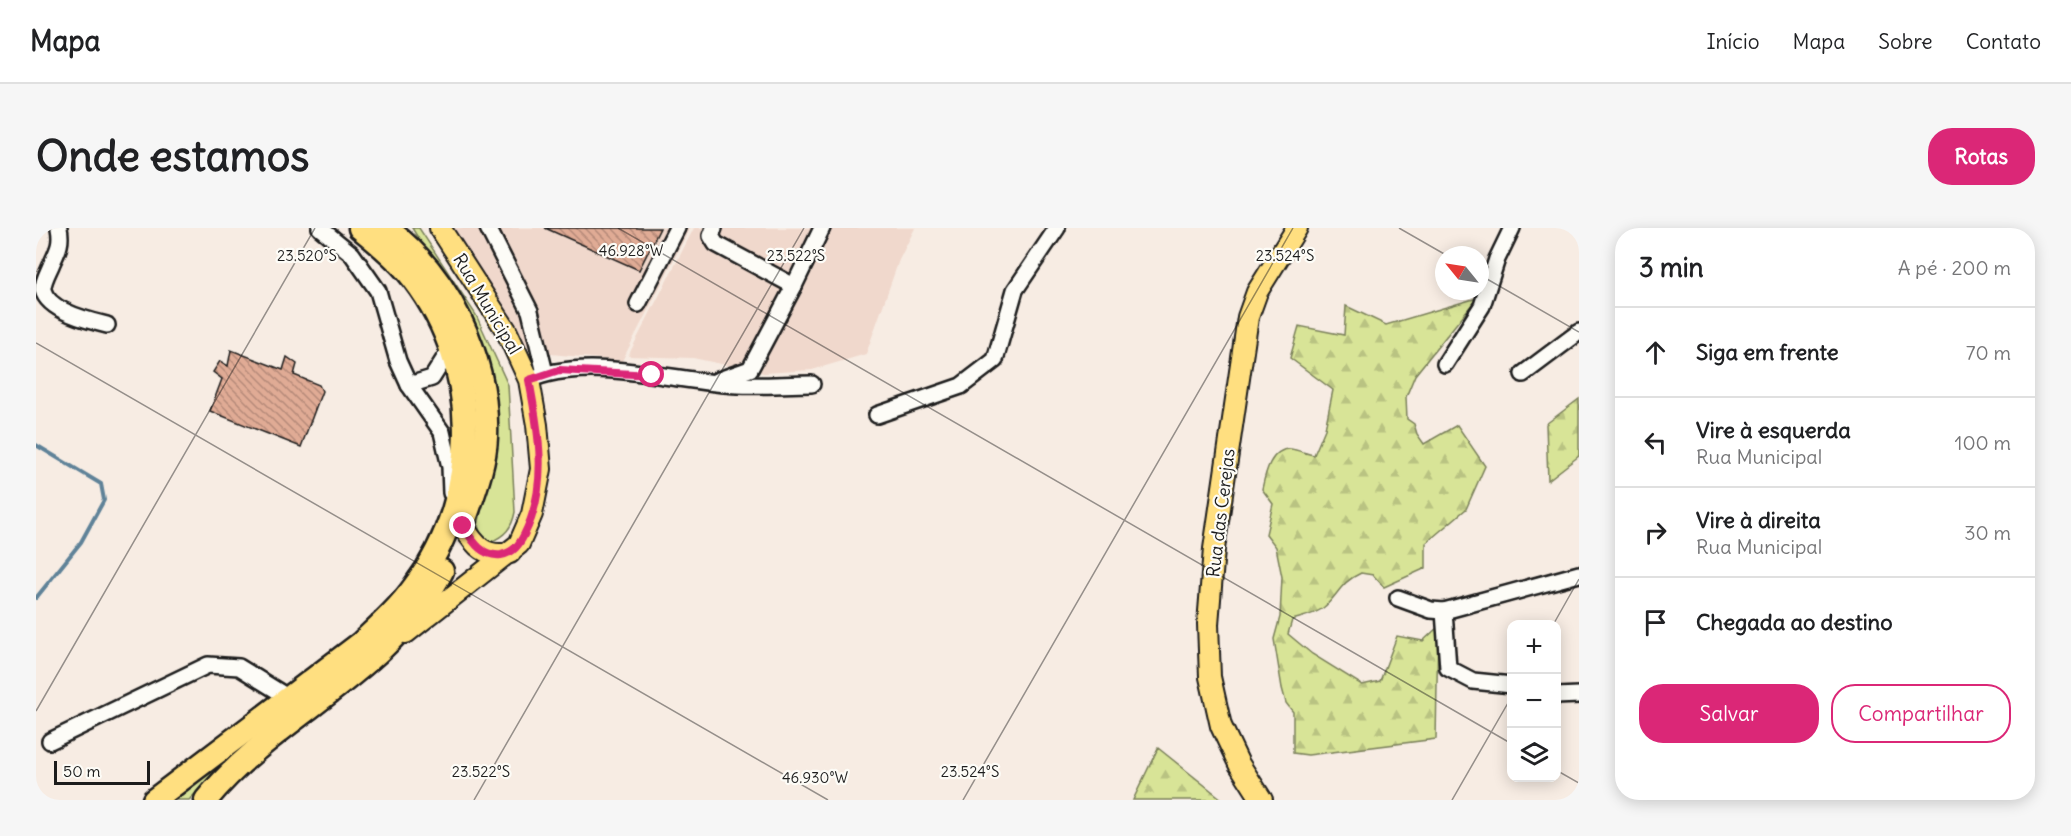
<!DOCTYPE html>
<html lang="pt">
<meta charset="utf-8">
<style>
:root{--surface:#fff;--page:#f6f6f6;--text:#202124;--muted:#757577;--line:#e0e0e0;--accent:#db2777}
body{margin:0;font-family:Delius,sans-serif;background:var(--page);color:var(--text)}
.controls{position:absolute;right:18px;bottom:18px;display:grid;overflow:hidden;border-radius:12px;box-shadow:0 3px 15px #0003}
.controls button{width:54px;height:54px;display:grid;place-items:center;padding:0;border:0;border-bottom:2px solid var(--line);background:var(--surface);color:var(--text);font:30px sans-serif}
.compass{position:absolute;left:1399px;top:18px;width:54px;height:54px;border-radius:50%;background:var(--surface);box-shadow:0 3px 15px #0003;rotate:300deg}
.scale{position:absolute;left:18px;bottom:15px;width:96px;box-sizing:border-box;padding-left:6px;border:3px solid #1c1c1c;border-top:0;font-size:16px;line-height:21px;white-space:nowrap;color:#1c1c1c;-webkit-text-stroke:4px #fdfcf7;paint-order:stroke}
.stop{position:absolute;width:18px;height:18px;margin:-14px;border:4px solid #db2777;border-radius:50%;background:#fff}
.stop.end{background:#db2777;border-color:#fff;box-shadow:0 2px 6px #0008}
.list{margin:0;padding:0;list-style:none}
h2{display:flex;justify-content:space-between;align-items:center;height:78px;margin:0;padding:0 24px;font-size:26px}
h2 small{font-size:20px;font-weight:400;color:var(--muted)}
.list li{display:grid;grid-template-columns:39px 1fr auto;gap:18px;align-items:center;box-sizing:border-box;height:90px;padding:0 24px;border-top:2px solid var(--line)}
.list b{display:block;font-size:22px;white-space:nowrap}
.list p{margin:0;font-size:20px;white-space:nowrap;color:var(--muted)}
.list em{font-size:20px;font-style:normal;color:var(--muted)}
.actions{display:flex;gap:12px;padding:18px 24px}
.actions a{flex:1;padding:14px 0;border:2px solid var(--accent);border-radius:24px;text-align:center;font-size:21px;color:var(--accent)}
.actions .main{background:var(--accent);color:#fff}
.icon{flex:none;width:33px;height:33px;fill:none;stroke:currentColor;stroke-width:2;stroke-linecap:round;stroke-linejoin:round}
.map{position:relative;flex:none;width:1543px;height:572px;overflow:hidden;border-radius:24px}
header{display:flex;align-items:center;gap:36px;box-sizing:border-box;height:84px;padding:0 30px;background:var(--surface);border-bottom:2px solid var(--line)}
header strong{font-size:28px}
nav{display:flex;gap:33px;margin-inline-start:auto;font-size:21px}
.intro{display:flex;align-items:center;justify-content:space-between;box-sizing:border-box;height:144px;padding:0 36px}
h1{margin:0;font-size:42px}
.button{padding:15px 27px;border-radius:24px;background:var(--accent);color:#fff;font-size:21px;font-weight:700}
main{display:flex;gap:36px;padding:0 36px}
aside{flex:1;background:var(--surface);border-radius:24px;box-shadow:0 3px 15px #0003}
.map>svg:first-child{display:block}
.built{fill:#f0d8cc}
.grass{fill:#d8e497;stroke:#7a805a;stroke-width:1.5}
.forest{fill:url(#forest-firs);stroke:#7a805a;stroke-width:1.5}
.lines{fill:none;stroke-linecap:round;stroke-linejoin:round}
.stream{stroke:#5e8298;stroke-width:4}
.building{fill:url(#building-back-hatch);stroke:#1c1c1c;stroke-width:1.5}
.minor-casing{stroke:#1c1c1c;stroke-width:20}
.major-casing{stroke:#1c1c1c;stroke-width:24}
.highway-casing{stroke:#1c1c1c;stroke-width:27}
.minor{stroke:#fdfcf7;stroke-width:15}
.major{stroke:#ffdf80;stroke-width:20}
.highway{stroke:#ffdf80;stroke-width:22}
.route{stroke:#db2777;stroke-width:8}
.ticks{fill:none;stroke:#1c1c1c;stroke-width:1.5;stroke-opacity:0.45}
.labels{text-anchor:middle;stroke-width:4.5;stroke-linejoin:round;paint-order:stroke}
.street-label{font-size:18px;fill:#1c1c1c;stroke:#fdfcf7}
.ticks-label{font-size:15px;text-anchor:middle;fill:#1c1c1c;stroke:#fdfcf7;stroke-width:4.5;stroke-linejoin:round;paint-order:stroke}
</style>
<header>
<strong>Mapa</strong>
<nav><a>Início</a><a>Mapa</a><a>Sobre</a><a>Contato</a></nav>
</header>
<div class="intro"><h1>Onde estamos</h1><a class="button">Rotas</a></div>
<main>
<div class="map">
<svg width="1543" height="572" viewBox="0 0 1543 572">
<defs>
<pattern id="forest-firs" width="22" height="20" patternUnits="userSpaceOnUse" patternTransform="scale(1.5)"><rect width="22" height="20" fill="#d8e497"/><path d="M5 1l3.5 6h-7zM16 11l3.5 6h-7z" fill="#b9c382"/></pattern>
<pattern id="building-back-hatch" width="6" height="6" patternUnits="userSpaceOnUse" patternTransform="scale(1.5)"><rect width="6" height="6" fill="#e0ab95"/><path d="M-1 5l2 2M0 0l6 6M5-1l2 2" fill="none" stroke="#b58a79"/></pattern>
</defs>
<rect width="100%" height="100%" fill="#f7ece3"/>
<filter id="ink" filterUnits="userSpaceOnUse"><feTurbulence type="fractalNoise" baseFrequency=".0167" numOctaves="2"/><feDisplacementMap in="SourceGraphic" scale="12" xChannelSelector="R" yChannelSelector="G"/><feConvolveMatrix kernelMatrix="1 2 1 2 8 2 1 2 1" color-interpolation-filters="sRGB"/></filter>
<g filter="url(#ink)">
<g class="built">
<path d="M417,0H654L586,133L495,124Z"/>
<path d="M658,0H879L863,32L830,126L776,142L728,145L657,130L592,128Z"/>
</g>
<g class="grass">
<path d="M376,0H383L440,87L472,157L479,284C476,300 469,308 454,314L446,310L442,298L457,227L433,93Z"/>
<path d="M212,512L153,572H140Z"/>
</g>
<g class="forest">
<path d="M1441,70L1379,147L1370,169L1371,191L1378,196L1381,206L1388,216L1421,197L1449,238L1430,281L1390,315V340L1348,359L1337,347L1325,345C1303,355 1303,367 1287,380C1278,387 1266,389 1256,392L1252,406L1276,426L1326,457L1344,453L1361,408L1387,413L1402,399L1400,511L1272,527L1257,525V484L1250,475L1246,460L1238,411L1244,389L1246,349L1240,319L1230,306L1237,276L1226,261C1229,247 1234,220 1255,221C1262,222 1271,226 1278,227L1289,201L1297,162L1254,130L1263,98L1308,107L1310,78L1350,97Z"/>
<path d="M1543,171V228L1512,252L1510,196Z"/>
<path d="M1122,520L1187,572H1097Z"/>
</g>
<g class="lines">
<path class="stream" d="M0,217L65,256L68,272L45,314L0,370"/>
</g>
<g class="building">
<path d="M509,0H624L603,42Z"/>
<path d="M195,122L247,142L251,129L261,136L258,147L283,157L286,163L265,219L174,183L186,151L177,144L184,133L192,138Z"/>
</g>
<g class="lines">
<defs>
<g id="minor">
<path d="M23,0C26,15 22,22 16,35C13,43 6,54 7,62C12,83 54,93 71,97"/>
<path d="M284,0L316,26L342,63L362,133L373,157L406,204L414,239L415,265"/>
<path d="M452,0L494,83L509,145"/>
<path d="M678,0L675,8L680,16L758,58L714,141L680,153"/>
<path d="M758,58L786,0"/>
<path d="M602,76L641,0"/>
<path d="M1409,136L1446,78L1461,31L1476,0"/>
<path d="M1487,146L1543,104"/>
<path d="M493,152C551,126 640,154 702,157C727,158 752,156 776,156"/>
<path d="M373,157L396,150L415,120"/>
<path d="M841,187L925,158L959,132L979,62L1021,0"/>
<path d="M1362,370L1395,382L1408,383L1543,346"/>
<path d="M1408,383L1412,440L1437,453L1476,457"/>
<path d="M1520,468L1543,467"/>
<path d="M14,513L172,437L203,439L253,470"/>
</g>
<g id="major">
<path d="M427,298C439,318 449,330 474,325"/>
<path d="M370,405L483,316L496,286L505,241L501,197L493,152L470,102L404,0"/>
<path d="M1226,572L1203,536L1185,498L1174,449L1172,396L1178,321L1212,89L1221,64L1261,0"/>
</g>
<g id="highway">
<path d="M350,0C413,47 453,131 450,209C449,238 437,267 428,294"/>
<path d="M118,572L325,415C344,397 363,380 378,359C448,267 446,132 371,43C357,27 340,13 324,0"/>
<path d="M170,572C241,485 352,447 406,343"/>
</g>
</defs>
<use href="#minor" class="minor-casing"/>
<use href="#major" class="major-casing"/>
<use href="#highway" class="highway-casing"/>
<use href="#minor" class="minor"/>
<use href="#major" class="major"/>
<use href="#highway" class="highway"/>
</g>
</g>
<g class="lines" filter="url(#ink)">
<path class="route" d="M427,298C436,312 445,329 465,327C477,325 483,317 488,307C513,258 503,204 493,152L523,142L616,147"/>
</g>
<path class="ticks" d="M582,0L1476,516M1363,0L1410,27M1444,47L1543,104M0,115L792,572M1517,397L1543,351M0,483L279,0M1520,542L1543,555M0,566L11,572M438,572L768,0M927,572L1257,0M1416,572L1476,468"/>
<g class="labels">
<g class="street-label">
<text transform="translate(451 76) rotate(59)" y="6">Rua Municipal</text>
<text transform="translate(1185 285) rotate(-83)" y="6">Rua das Cerejas</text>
</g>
</g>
<g class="ticks-label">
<text x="595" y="28">46.928°W</text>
<text x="271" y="33">23.520°S</text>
<text x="760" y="33">23.522°S</text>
<text x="1249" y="33">23.524°S</text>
<text x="445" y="549">23.522°S</text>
<text x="934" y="549">23.524°S</text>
<text x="779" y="555">46.930°W</text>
</g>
</svg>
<div class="controls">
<button>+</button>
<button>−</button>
<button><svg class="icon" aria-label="layers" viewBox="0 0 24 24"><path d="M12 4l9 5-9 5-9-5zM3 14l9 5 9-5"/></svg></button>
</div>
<svg class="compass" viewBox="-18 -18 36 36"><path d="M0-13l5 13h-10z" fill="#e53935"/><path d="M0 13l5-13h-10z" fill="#757577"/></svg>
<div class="scale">50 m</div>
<div class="stop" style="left:616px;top:147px"></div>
<div class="stop end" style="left:427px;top:298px"></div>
</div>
<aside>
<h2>3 min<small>A pé · 200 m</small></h2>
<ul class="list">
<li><svg class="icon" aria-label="ahead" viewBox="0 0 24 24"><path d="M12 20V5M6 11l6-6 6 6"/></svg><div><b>Siga em frente</b></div><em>70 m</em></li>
<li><svg class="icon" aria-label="left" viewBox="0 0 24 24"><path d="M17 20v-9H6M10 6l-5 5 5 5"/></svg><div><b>Vire à esquerda</b><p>Rua Municipal</p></div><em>100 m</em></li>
<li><svg class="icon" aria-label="right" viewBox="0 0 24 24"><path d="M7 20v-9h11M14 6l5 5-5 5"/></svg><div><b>Vire à direita</b><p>Rua Municipal</p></div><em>30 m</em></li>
<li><svg class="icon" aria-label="arrive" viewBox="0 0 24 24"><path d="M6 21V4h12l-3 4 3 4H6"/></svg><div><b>Chegada ao destino</b></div></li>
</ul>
<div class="actions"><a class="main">Salvar</a><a>Compartilhar</a></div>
</aside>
</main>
